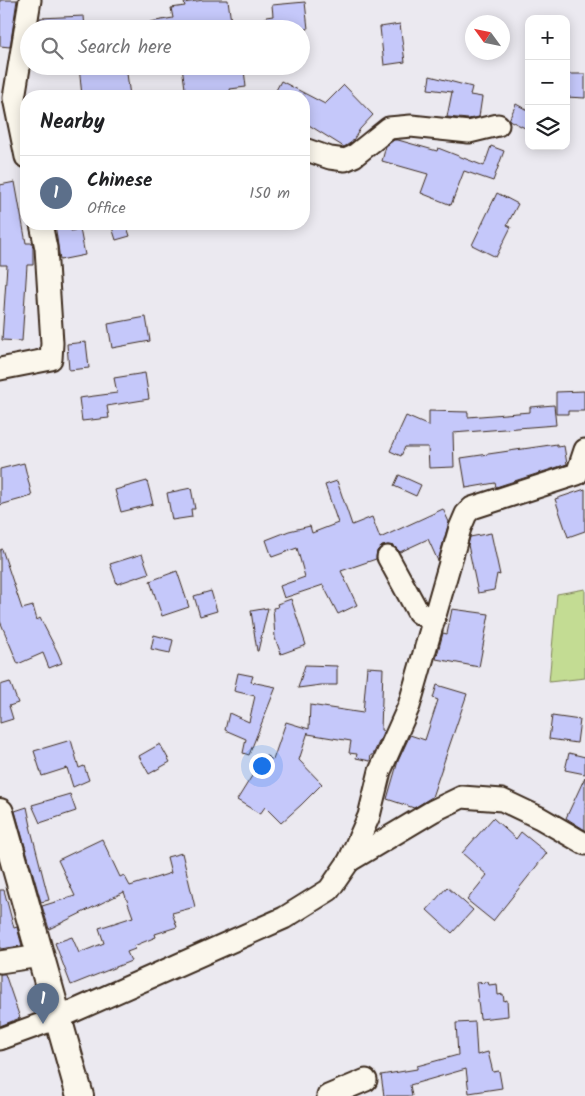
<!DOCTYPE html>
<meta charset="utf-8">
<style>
:root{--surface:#fff;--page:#f6f6f6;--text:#202124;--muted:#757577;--line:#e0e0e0;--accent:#111827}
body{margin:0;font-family:Kalam,sans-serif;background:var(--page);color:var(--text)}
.controls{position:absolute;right:15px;top:15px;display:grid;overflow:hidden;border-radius:10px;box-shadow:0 2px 12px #0003}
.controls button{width:45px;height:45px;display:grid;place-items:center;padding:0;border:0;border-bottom:1px solid var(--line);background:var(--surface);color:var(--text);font:25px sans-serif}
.compass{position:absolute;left:465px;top:15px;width:45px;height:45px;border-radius:50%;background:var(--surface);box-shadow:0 2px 12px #0003;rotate:303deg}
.you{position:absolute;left:261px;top:765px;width:18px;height:18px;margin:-12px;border:4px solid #fff;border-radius:50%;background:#1a73e8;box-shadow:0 0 0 8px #1a73e833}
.badge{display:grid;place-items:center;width:32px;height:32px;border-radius:50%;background:var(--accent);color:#fff;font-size:16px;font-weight:700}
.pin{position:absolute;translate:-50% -41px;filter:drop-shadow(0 1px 2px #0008)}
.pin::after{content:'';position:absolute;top:26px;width:18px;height:15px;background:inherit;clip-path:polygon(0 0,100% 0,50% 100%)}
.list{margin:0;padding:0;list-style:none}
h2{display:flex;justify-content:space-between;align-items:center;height:65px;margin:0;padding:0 20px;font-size:21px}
h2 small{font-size:16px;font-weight:400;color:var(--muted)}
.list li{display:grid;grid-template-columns:32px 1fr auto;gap:15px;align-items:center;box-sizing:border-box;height:75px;padding:0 20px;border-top:1px solid var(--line)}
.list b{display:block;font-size:19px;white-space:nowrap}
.list p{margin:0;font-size:16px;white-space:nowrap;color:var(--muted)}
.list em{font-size:16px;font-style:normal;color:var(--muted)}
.icon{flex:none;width:28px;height:28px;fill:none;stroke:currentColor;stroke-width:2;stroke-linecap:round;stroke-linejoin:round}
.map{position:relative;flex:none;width:585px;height:1096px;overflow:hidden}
.search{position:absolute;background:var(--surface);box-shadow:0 2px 12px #0003;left:20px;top:20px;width:290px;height:55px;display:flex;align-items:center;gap:12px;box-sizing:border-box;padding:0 18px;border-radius:28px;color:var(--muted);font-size:19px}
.panel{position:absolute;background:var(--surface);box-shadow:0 2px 12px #0003;left:20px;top:90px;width:290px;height:140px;border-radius:20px}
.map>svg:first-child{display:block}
.green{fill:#c3dc93;stroke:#7f8358}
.building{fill:#c5c8fa;stroke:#3b2a1e}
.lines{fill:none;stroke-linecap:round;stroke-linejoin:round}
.minor-casing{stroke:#3b2a1e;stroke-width:25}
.major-casing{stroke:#3b2a1e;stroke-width:30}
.minor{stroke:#fbf7ec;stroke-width:21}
.major{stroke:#fbf7ec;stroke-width:26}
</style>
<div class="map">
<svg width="585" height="1096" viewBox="0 0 585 1096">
<rect width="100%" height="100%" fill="#ebe9f0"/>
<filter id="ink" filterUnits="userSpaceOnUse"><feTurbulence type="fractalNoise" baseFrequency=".02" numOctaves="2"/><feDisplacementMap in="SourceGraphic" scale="10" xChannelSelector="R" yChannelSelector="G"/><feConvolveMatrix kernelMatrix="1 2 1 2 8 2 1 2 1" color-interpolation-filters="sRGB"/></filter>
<g filter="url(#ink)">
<path class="green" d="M585,589V678L549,682L557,594Z"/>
<g class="building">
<path d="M0,0H17L10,47L0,46Z"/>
<path d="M203,0H228L232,29H150V22L173,18L171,8L185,6L184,3Z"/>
<path d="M305,2L308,29H268L266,17L273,16L272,5Z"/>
<path d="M84,16L85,29H38L40,18Z"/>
<path d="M400,24L405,62L384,65L380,27Z"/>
<path d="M79,66H126L130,96H82Z"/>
<path d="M182,66H229L230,72L244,70L246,87L230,89L231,93L212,96H186Z"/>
<path d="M566,74H585V98L566,97Z"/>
<path d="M430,76L472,87L470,95L482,97L479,117L468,119L447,117L452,92L428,89Z"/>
<path d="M281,81L325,104L344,85L373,115L360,129L352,142L344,147L304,122V96H273Z"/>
<path d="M516,104L529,111V130L509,120Z"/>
<path d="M394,140H398L437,151L438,148L484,166L491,146L504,151L493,181L464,171L451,205L421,193L428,174L382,161L386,146Z"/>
<path d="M15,182L26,243H32L33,248V265H27L22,341L2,340L7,265H0V185Z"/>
<path d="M497,193L518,204L507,225L511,227L496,257L472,245Z"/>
<path d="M55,224H69L71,231L80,229L85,255L60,260Z"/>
<path d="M111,224H126L130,236L116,240Z"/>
<path d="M146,317L150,341L112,348L108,324Z"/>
<path d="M86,342L89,368L69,370L67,344Z"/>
<path d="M145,373L149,399L107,406L109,418L82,421L79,398L117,393L114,378Z"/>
<path d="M584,391V411H568V414H556V392Z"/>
<path d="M554,405L556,425L453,433L454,467L429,468L428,447H405L401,456L390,451L406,416L429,426V411L468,412V417L530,412V407Z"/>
<path d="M557,444V447L564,446L567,464L496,487L495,483L466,488L461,458Z"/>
<path d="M24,463L32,496L0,505V469Z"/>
<path d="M399,475L421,485L416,496L394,486Z"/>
<path d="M147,481L153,504L121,512L115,490Z"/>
<path d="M337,481L352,525L372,517L380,538L443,509L449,522L438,561L428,539L400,552L394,546L388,545L382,546L377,551L376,559L341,571L357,605L338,614L323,585L284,598L280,586L305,577L297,548L272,557L266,540L289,531L310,526L312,533L338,523L325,485Z"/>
<path d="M191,488L195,509H191L192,517L172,520L167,493Z"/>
<path d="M585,489V531L568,537L555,499Z"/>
<path d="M491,533L500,575L497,574L494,590L478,593L468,545L470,537Z"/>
<path d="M2,549L22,609L33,606L37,620L40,618L58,653L62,663L49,668L43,653L18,664L0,621V550Z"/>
<path d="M142,554L149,573L117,584L110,564Z"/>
<path d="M177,571L189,607L162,616L150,581Z"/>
<path d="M211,591L217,611L200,616L194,596Z"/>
<path d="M291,599L306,645L281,654L275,638L273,608L278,607L277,604Z"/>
<path d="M268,608L258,651H257L251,611Z"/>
<path d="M452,609L489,614L479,667L436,659L443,633L447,634Z"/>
<path d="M154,635L173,640L170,653L151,649Z"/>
<path d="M305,665L337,666V685H321L298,688Z"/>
<path d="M367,667L383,668L381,730L384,731L373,755H371L370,761L356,758L357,754L349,753L351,741L308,734V732L299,760L322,784L301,805L281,823L265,807L260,814L237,800L265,755L273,760L286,722L309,729L310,705L363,713Z"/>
<path d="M238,673L253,676L251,682L276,687L249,755L243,753L246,739L225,730L229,713L249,722L255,696L234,691Z"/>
<path d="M10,682L18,703L9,706L13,719L0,723V685Z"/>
<path d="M437,685L467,694L432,797L414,808L387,799L398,761L410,735L425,740L438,700L433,698Z"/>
<path d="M552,716L580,720L577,743L549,739Z"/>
<path d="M71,740L79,768L84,766L89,780L73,787L67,768L42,776L34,751Z"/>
<path d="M160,744L170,762L149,774L139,756Z"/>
<path d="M569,753L585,757V774L565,770Z"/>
<path d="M585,777V830L566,818Z"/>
<path d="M70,794L76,811L40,823L32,805Z"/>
<path d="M27,807L31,826H30L49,900L41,902L15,811Z"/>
<path d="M493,818L516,839L521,832L547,853L493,921L467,900L487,875L462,853Z"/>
<path d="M102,839L120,877L124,875L130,886L171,873L167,857L182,853L195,907L172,913L177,927L155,934L156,937L134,946L135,949L127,952L131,961L71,985L55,943L72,937L79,953L104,943L99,928L133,917L124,892L49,929L42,906L75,896L58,860Z"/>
<path d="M447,887L473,910L452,933L427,910Z"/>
<path d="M0,890H4L14,928L17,927L22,946H21L0,949Z"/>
<path d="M0,974H5L20,1018L0,1026Z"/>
<path d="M488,982L489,985L497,984L498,995L503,994L504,1001L507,1000L508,1016L480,1019L476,983Z"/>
<path d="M475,1022L477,1055L488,1052L493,1072L499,1071L502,1088L469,1093L466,1069L410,1085L412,1096H384L381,1075L417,1069V1066L458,1055L456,1023Z"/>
</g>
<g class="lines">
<defs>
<g id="minor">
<path d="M304,149L330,158L345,160L354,156L389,128L411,126L469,132L498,125"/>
<path d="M26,157L14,98L30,0"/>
<path d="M0,369L51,359L52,343L46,248L41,224"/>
<path d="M388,557L418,612L433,622"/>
<path d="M349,861L433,811L462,797L502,800L540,818L585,844"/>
<path d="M0,962L40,956"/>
<path d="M0,1039L58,1018L284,918L329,890L349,861L369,816L380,771L409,706L460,528L466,514L472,508L577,474L585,450"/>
<path d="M328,1096L366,1080"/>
</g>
<path id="major" d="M0,812L80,1096"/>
</defs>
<use href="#minor" class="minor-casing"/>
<use href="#major" class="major-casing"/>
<use href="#minor" class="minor"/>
<use href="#major" class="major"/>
</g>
</g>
</svg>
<div class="controls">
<button>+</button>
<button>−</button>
<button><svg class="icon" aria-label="layers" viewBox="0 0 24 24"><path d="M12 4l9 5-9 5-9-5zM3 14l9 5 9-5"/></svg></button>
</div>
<svg class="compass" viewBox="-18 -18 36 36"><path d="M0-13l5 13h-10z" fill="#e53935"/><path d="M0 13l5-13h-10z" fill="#757577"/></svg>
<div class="you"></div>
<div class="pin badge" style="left:43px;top:1024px;background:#5c6f8a">1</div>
<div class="search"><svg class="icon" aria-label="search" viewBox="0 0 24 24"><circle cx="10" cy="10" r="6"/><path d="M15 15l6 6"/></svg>Search here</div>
<section class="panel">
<h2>Nearby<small></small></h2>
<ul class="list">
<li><span class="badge" style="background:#5c6f8a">1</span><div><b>Chinese</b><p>Office</p></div><em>150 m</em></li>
</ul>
</section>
</div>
